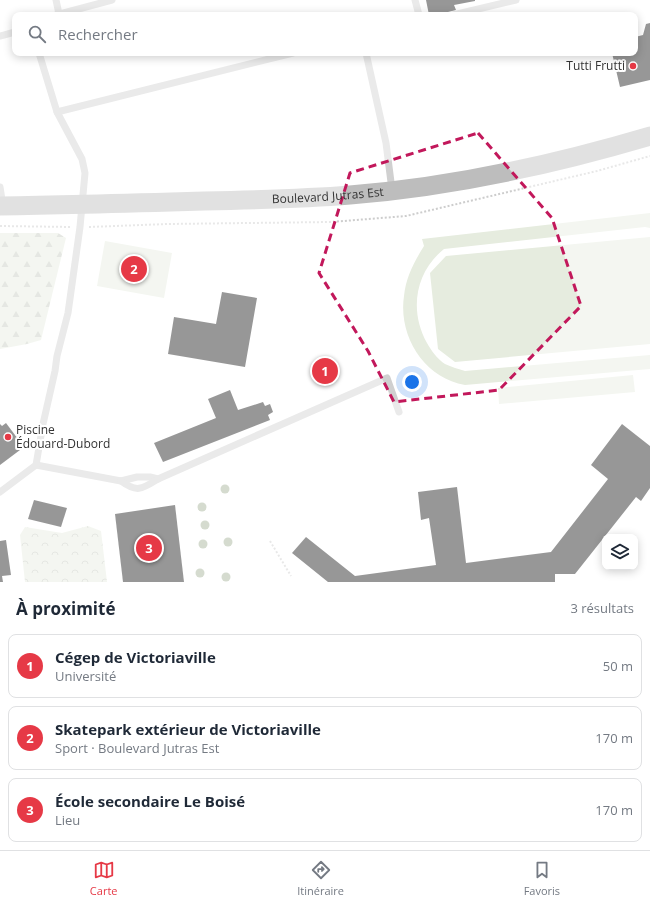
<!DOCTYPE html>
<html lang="fr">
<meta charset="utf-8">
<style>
:root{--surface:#fff;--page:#f6f6f7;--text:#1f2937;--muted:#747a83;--line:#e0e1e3;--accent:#e63946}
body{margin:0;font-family:"Open Sans",sans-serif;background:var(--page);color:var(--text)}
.controls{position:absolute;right:12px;bottom:12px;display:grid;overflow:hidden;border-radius:8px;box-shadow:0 2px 10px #0003}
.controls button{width:36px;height:36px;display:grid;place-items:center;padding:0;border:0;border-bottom:1px solid var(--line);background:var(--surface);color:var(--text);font:20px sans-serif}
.you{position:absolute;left:412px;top:382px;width:14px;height:14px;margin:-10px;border:3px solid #fff;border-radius:50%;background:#1a73e8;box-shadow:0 0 0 6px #1a73e833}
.badge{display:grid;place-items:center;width:26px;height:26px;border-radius:50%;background:var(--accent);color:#fff;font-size:13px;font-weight:700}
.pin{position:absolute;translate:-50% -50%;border:2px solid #fff;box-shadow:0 1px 4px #0006}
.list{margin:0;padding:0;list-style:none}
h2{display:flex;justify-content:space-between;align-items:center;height:52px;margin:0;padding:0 16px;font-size:17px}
h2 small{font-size:13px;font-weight:400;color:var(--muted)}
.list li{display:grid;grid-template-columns:26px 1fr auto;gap:12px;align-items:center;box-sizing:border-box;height:64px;margin:0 8px 8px;padding:0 8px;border:1px solid var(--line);border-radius:8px}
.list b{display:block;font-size:15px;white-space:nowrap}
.list p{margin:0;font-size:13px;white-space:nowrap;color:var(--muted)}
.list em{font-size:13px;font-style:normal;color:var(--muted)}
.icon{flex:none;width:22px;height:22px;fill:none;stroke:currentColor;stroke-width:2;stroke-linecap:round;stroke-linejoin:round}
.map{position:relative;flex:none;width:650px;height:582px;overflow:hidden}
.search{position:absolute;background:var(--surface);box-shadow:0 2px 10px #0003;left:12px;right:12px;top:12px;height:44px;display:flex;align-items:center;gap:10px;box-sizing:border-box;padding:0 14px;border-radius:8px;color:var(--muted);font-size:15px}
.sheet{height:268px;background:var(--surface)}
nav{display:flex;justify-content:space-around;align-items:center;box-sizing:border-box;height:56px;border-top:1px solid var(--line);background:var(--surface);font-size:11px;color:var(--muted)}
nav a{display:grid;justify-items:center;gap:2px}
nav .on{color:var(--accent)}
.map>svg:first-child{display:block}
.forest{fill:url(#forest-firs)}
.park{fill:url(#park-crowns)}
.pitch{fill:#e6ecdf}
.building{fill:#1a1a1a}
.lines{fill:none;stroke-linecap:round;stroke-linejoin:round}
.path{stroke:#cdcdcd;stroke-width:2;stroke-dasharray:2 2;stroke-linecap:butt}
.lane{stroke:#d0d0d0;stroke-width:7}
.secondary{stroke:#bdbdbd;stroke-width:19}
.tree{fill:#a2b095}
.marked{fill:none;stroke:#c2185b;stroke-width:3;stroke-dasharray:8 5;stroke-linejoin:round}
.poi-dot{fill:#e63946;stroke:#fff;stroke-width:1.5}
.labels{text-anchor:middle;stroke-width:4;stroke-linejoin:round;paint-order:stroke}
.poi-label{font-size:12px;fill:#333;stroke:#fff;text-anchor:end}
.street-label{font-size:12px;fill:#333;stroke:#fff}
</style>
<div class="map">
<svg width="650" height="582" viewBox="0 0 650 582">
<defs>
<pattern id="forest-firs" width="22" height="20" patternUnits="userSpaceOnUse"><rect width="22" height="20" fill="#e6ecdf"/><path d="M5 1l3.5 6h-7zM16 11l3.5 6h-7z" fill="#c6cbc0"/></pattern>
<pattern id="park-crowns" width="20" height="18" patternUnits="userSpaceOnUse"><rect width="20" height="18" fill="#e6ecdf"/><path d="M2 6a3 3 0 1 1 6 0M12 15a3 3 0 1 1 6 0" fill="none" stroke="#c6cbc0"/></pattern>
</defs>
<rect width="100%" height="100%" fill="#fff"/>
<path class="forest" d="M0,233H58L66,238L41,340L27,344L0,349Z"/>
<path class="park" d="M88,526L101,531L107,582H25L20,535L25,527L62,533Z"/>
<g class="pitch">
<path d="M650,213V228L645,227L444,249C415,272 409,311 427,343C431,350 437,359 445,364C451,367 459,369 465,371L650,355V369L465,385C424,378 398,336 404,296C406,277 414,262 424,246L422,239Z"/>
<path d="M650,237V344L455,362L438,349L430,273L446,256Z"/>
<path d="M105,241L172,253L164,298L97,286Z"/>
<path d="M633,375L635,392L499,404L498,388Z"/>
</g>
<g class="building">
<path d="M426,0H475V1L454,5L456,10L436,15H429Z"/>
<path d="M650,23V80L620,87L612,53H635V37L643,35L646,24Z"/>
<path d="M222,292L257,298L245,367L168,354L174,317L216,324Z"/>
<path d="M230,390L238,410L263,402L265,406L270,404L273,412L268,415L270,420L163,462L154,443L216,418L208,399Z"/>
<path d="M6,423L24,447L0,465V424L2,426Z"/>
<path d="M622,424L650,446V488L641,501L636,497L575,574H555V582H328L292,553L306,537L355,576L436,565L429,518L421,520L418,492L457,487L466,563L551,552L608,479L591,465Z"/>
<path d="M34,500L67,508L61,527L28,519Z"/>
<path d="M175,505L184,582H123L115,514Z"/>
<path d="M6,540L11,575L2,576L3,582H0V541Z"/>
</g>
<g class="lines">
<g class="path">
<path d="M0,226L71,227"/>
<path d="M89,227L167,224L331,222L406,216L597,171L650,156"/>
<path d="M270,541L291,576"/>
</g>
<g class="lane">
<path d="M56,0L59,14"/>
<path d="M415,0L419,15"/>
<path d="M56,15L112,0"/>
<path d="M453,15L516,0"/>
<path d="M0,36L15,32"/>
<path d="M366,53L386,143L392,190"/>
<path d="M57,112L293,53"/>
<path d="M0,187L3,206"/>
<path d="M36,465L121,481L137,477H150L158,479"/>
<path d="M121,481C137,493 142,489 158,479L387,378L399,412"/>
<path d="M0,492L36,465L43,424L55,371L57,356L68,313L80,227L85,173L82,159L57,112L39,53"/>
</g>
<path class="secondary" id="s1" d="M0,206C68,205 136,203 204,201C253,200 301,199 350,195C451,187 552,165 650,136"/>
</g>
<g class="tree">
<circle cx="225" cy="489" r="4.5"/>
<circle cx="202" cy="507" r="4.5"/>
<circle cx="205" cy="525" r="4.5"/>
<circle cx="228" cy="542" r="4.5"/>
<circle cx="203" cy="544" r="4.5"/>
<circle cx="200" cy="573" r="4.5"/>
<circle cx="226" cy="577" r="4.5"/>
</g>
<path d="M0 0H650V582H0ZM478,133L552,218L581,306L499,390L394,402L368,351L319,273L350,173Z" fill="#fff" fill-opacity=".55" fill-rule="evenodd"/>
<path class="marked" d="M478,133L552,218L581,306L499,390L394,402L368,351L319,273L350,173Z"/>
<g class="poi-dot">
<circle cx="633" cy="66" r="4"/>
<circle cx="8" cy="437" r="4"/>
</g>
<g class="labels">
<g class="poi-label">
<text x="625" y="70">Tutti Frutti</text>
<text x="16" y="434" text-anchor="start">Piscine<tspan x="16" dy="14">Édouard-Dubord</tspan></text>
</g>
<g class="street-label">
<text dy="4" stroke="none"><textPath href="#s1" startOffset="328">Boulevard Jutras Est</textPath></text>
</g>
</g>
</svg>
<div class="controls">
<button><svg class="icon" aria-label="layers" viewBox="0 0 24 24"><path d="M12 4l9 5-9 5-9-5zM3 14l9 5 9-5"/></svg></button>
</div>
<div class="you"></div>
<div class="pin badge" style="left:325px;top:371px">1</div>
<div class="pin badge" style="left:134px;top:269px">2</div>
<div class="pin badge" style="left:149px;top:548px">3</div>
<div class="search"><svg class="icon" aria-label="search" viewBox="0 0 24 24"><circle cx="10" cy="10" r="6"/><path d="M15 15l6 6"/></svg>Rechercher</div>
</div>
<section class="sheet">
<h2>À proximité<small>3 résultats</small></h2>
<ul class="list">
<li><span class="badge">1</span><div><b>Cégep de Victoriaville</b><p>Université</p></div><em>50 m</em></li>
<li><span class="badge">2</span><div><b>Skatepark extérieur de Victoriaville</b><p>Sport · Boulevard Jutras Est</p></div><em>170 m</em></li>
<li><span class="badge">3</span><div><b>École secondaire Le Boisé</b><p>Lieu</p></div><em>170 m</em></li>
</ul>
</section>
<nav>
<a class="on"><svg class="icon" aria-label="map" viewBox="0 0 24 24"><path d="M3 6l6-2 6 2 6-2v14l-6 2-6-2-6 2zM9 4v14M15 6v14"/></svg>Carte</a>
<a><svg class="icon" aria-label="directions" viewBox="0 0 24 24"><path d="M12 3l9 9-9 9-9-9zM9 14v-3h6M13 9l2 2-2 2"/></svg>Itinéraire</a>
<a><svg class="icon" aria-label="saved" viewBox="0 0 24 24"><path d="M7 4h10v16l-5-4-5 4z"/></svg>Favoris</a>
</nav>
